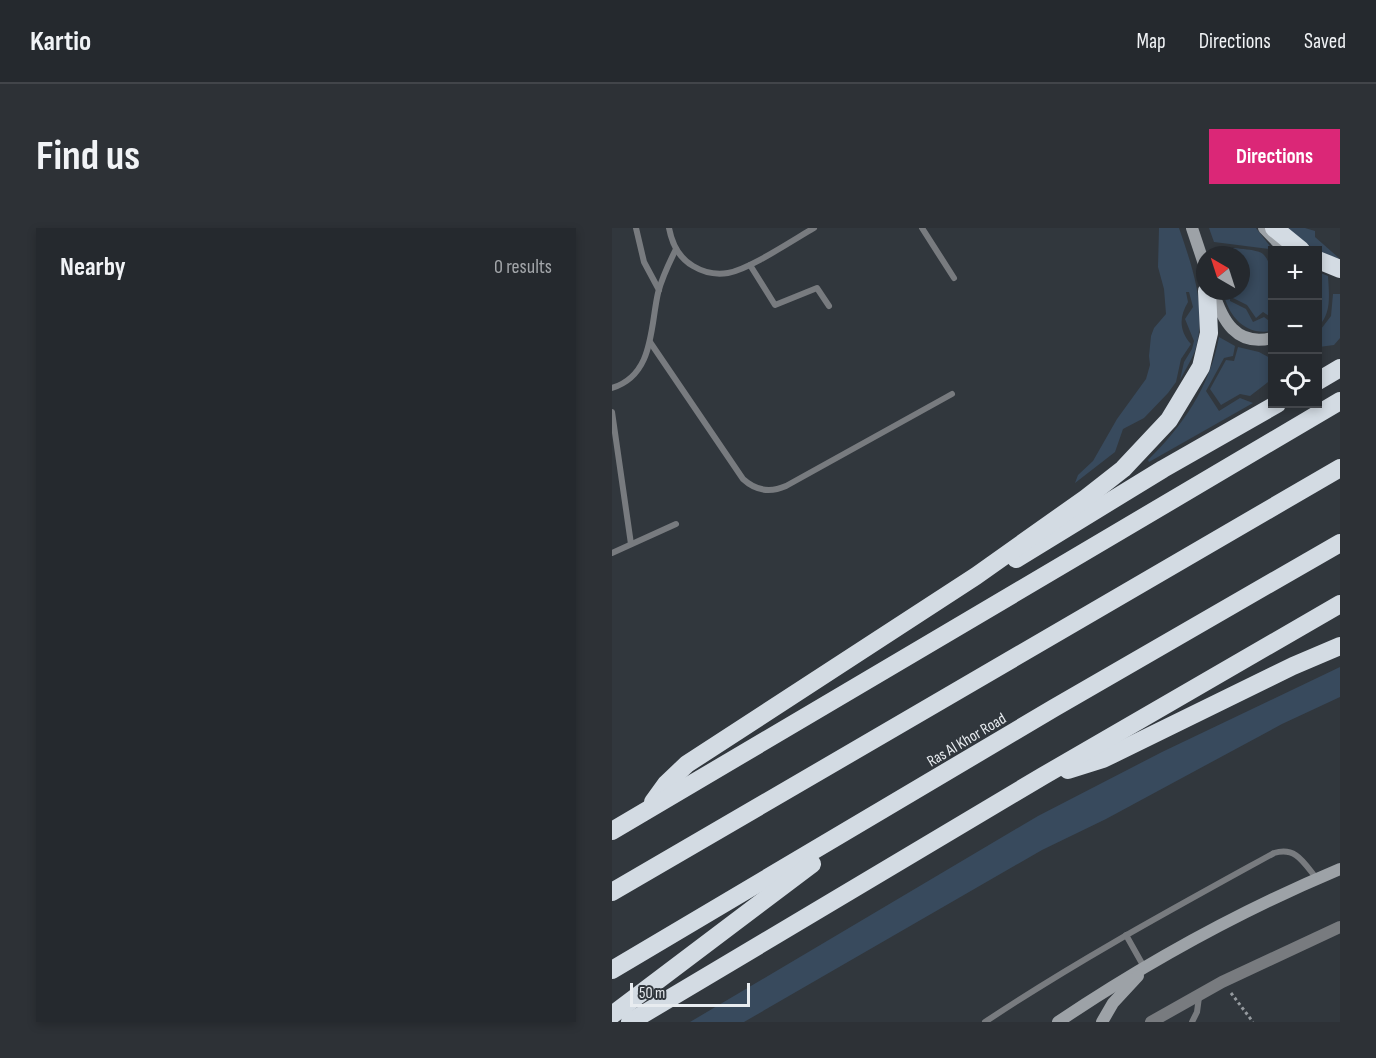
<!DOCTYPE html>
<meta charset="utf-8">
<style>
:root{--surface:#25292e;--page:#2d3136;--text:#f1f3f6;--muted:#a3a6aa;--line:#42454a;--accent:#db2777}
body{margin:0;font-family:"Sofia Sans Condensed",sans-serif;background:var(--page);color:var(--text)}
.controls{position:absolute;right:18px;top:18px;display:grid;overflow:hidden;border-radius:0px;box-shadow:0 3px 9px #0003}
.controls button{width:54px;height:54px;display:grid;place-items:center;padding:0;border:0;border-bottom:2px solid var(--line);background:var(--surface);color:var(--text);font:30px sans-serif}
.compass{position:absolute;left:584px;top:18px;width:54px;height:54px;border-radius:50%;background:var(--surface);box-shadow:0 3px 9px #0003;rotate:321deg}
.scale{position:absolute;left:18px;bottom:15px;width:120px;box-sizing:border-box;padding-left:6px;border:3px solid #e8ecf0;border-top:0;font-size:16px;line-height:21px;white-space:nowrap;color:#e8ecf0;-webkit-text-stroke:4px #31373d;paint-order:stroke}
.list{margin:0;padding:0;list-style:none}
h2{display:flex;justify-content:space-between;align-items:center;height:78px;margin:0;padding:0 24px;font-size:26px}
h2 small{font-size:20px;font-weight:400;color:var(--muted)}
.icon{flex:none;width:33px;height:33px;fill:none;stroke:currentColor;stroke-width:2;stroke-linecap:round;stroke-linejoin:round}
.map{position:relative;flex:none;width:728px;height:794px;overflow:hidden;border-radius:0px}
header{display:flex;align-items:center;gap:36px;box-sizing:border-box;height:84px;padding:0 30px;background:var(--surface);border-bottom:2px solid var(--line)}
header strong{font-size:28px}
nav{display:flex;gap:33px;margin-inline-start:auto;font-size:21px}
.intro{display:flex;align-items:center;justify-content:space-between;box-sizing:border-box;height:144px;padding:0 36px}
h1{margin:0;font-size:42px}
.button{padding:15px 27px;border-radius:0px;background:var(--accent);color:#fff;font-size:21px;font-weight:700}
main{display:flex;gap:36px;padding:0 36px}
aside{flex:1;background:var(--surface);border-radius:0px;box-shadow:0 3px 9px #0003}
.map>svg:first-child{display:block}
.green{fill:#384a5d}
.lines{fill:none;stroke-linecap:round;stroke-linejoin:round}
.path{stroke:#959a9f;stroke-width:3;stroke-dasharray:3 3;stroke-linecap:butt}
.lane{stroke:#787b7f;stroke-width:6}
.street{stroke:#787b7f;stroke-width:12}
.secondary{stroke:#9da2a7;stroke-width:12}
.highway{stroke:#d3dbe3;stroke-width:18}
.labels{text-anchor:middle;stroke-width:4.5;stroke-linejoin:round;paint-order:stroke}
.street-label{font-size:16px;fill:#e8ecf0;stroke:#31373d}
</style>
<header>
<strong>Kartio</strong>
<nav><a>Map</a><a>Directions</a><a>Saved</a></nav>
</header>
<div class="intro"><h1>Find us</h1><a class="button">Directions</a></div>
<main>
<aside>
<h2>Nearby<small>0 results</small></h2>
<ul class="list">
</ul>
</aside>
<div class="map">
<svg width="728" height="794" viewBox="0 0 728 794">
<rect width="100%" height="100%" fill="#31373d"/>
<g class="green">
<path d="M547,0H567C580,38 596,82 583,123C579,133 573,142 568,152L572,134L580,121L582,113L573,91L581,79L577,64H574L576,74C567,89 567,103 579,116L569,131L564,154L556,165L532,190L511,201L503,224L463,255L466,247L481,233L505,191L534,151L538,137L537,128L539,108L542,100L554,86L552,61L546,39Z"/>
<path d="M597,0H644L661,22L660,43L657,21L602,14Z"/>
<path d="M675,0H693L703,3V9L728,31C706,25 692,15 675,0Z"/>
<path d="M610,19C618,20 646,21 651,26C663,36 661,75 660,90L651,84L644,90L635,77L621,70L623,63H629V27H617Z"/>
<path d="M706,44L716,48C717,67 720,85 706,99L707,64Z"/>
<path d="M611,63H619L618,73L634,81L641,94L652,89L660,95V103C633,108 616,88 611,63Z"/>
<path d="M721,66H728V110L722,117L707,119L706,127V105L719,88Z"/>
<path d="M607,109L623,118L621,128L612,130L594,163L607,183L628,170L641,175L537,234L536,232C571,198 598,158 607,109Z"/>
<path d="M626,119L647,124L660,131V151L638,168L628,166L609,177L598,161L614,132L622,133Z"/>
<path d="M728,439V469L670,496L494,591L430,622L132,794H78L426,588L550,524Z"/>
</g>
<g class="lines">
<path class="path" d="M619,765L641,794"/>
<g class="lane">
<path d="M24,0L32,34L47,62"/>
<path d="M57,0C60,16 67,30 81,38C91,44 104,47 116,45C138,41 181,12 202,0"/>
<path d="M310,0L342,50"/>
<path d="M138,37L163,77L205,60L217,78"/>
<path d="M38,114L131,251C144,263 158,265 174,258L340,166"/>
<path d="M0,160C42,147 38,100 46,65C50,49 57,35 64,21"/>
<path d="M0,184L19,316"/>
<path d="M0,325L64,296"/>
<path d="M514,707L532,739"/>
<path d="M373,794C466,732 564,679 662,625C684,618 692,635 705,651"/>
<path d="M580,794L585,784L587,769"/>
</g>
<path class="street" d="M539,794L610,754L728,699"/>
<g class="secondary">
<path d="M580,0L593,39"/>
<path d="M652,0L673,22"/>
<path d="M601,63C610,92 624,119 660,110"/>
<path d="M446,794C534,735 630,682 728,641"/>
<path d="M490,794L501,775L526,748"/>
</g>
<g class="highway">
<path d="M662,0L689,22"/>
<path d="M706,32L728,41"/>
<path d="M706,153L728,140"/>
<path d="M404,331L551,241L665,176"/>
<path d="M456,542L491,531L681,438L728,418"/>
<path d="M41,574L54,556L75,536L364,348L474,270L511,241L557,192L589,139L597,105L595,63"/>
<path d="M0,603L728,173"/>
<path d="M0,664L728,240"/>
<path d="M0,742L442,480L728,315"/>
<path d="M0,787L200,636"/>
<path d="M18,794L431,548L728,376"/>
</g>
</g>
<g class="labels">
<g class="street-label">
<text transform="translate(354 511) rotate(-31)" y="6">Ras Al Khor Road</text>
</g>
</g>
</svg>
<div class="controls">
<button>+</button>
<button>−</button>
<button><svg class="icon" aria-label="locate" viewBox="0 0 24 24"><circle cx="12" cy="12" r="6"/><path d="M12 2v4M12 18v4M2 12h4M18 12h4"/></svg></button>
</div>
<svg class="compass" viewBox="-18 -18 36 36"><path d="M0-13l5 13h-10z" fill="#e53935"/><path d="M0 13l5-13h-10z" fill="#a3a6aa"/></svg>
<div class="scale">50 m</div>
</div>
</main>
